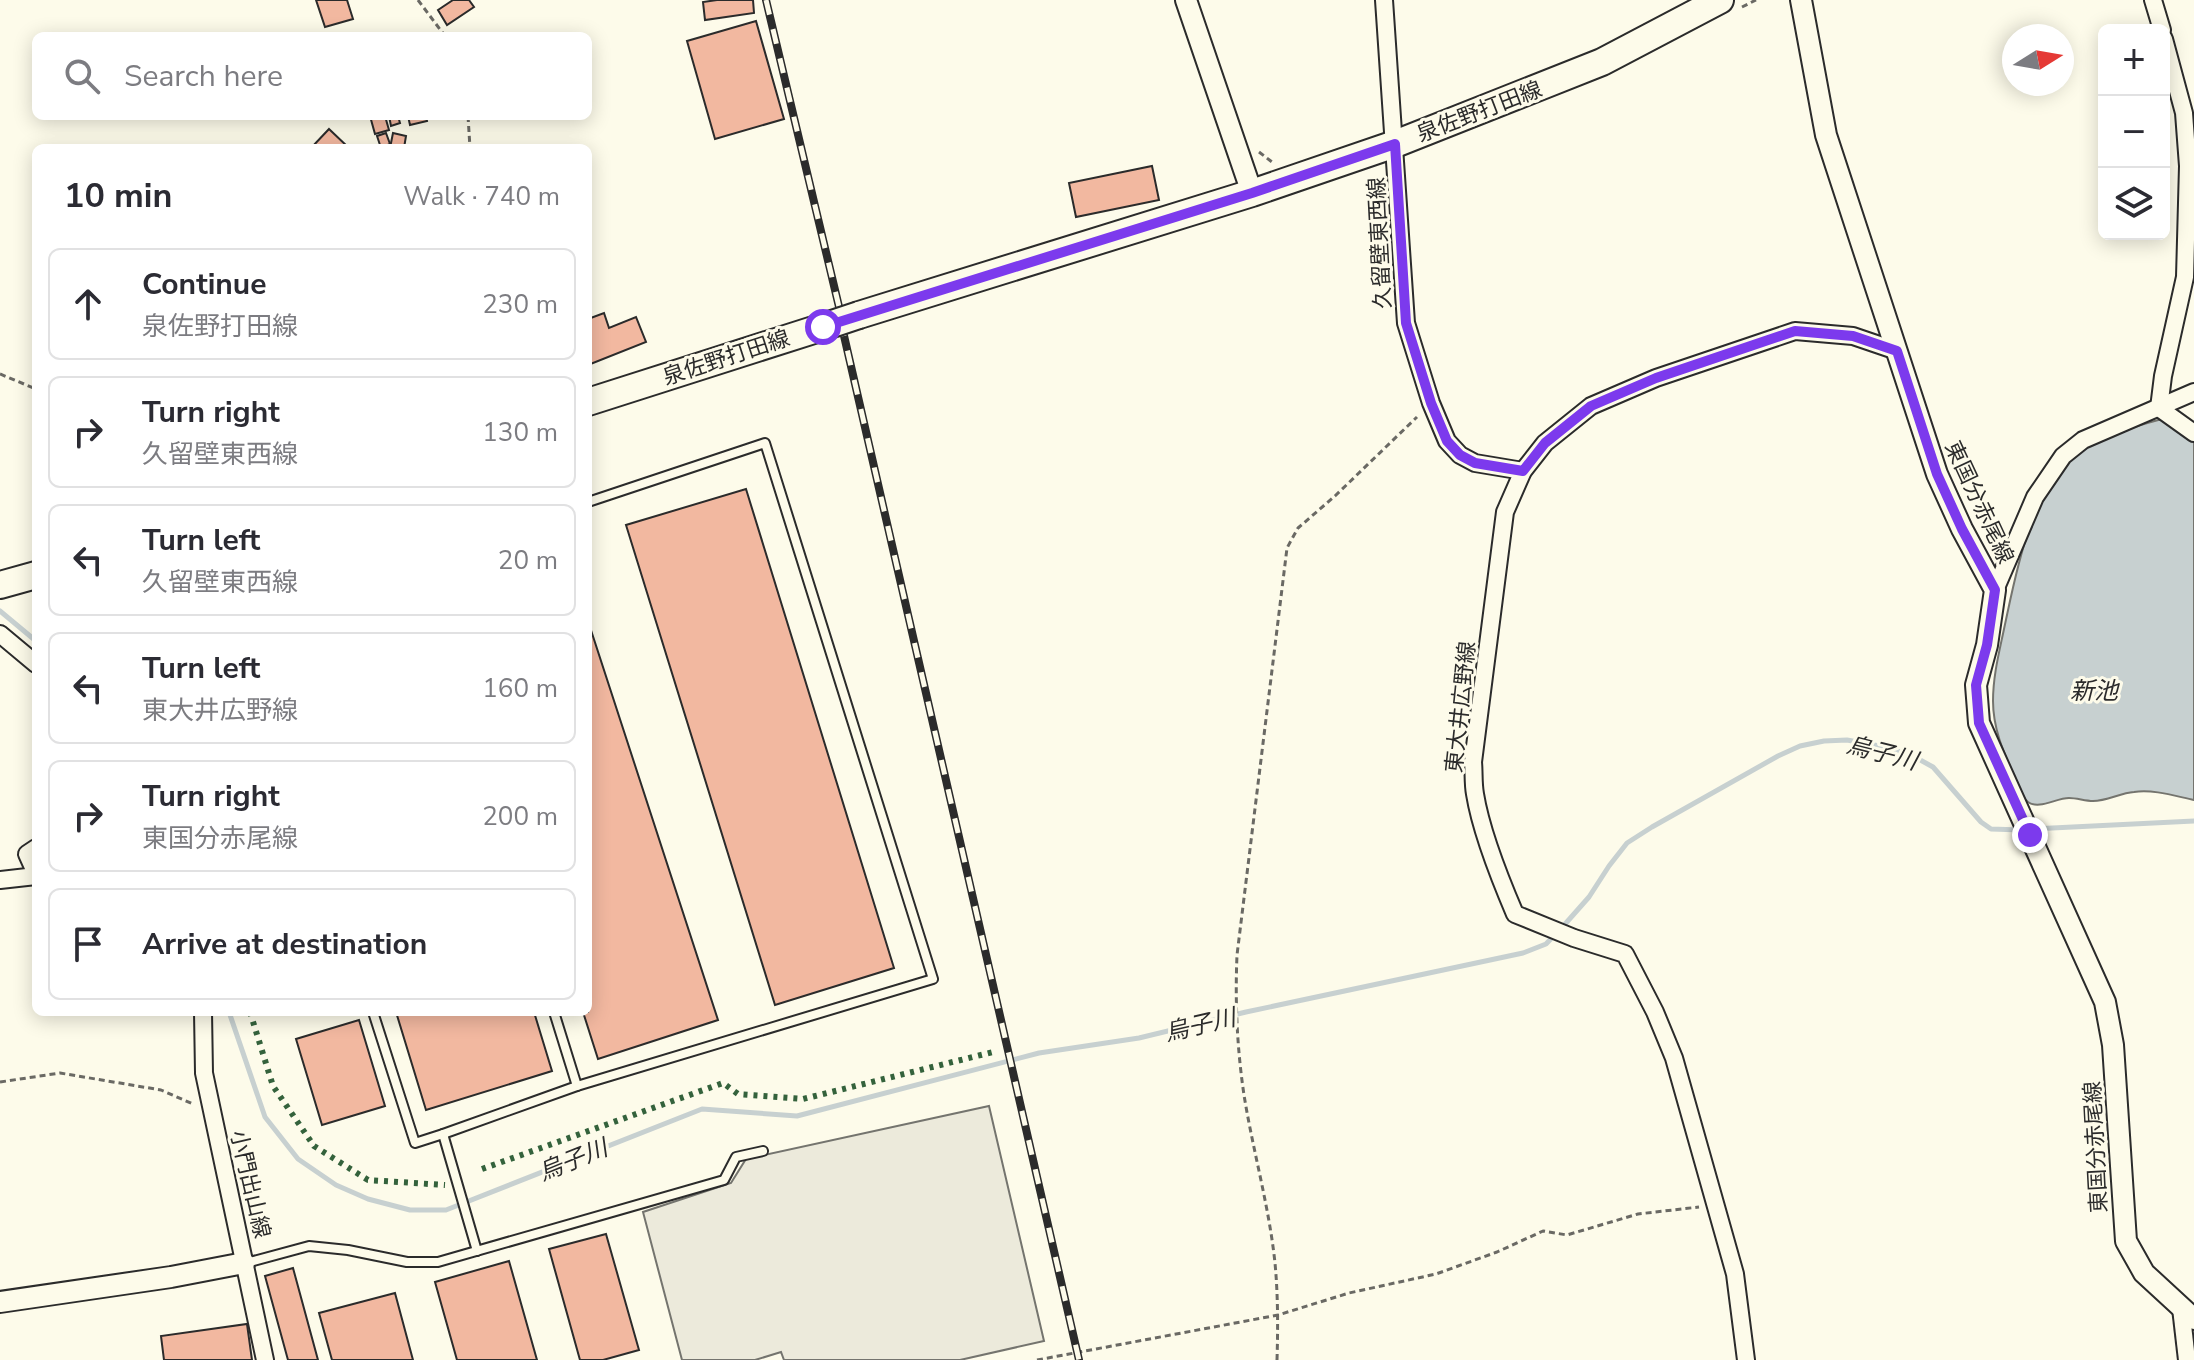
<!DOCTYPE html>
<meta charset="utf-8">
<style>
:root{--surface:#fff;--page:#f7f7f7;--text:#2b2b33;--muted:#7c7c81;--line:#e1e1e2}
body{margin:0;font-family:"Nunito Sans","Noto Sans JP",sans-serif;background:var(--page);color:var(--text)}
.controls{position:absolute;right:24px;top:24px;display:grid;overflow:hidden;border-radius:12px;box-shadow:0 4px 20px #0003}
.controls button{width:72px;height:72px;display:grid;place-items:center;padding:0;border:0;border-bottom:2px solid var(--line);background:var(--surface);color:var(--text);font:40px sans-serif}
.compass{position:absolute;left:2002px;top:24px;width:72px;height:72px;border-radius:50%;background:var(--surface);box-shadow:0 4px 20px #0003;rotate:79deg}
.stop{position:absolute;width:24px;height:24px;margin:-18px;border:6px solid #7c3aed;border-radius:50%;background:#fff}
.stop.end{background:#7c3aed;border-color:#fff;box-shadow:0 2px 8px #0008}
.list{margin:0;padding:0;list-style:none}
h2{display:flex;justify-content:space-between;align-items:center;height:104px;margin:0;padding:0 32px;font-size:34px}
h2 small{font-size:26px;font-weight:400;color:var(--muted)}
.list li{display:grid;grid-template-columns:52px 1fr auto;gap:24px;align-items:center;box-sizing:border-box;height:112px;margin:0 16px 16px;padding:0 16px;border:2px solid var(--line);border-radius:12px}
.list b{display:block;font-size:30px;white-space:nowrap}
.list p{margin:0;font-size:26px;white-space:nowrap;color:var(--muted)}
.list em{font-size:26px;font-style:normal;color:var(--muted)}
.icon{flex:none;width:44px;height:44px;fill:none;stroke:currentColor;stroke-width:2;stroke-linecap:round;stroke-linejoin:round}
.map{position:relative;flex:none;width:2194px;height:1360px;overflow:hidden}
.search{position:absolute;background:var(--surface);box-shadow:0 4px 20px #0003;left:32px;top:32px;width:560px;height:88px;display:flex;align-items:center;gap:20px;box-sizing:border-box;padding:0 28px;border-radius:12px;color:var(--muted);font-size:30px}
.panel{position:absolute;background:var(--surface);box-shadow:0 4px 20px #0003;left:32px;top:144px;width:560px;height:872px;border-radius:12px}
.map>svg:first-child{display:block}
.parking{fill:#eceadb;stroke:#74746e;stroke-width:2}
.water{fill:#c7d0d0;stroke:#74746e;stroke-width:2}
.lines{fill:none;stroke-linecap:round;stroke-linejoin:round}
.stream{stroke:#c7d0d0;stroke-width:5}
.building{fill:#f2b8a0;stroke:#2b2b2b;stroke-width:2}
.service-casing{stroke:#2b2b2b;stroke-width:12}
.minor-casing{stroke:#2b2b2b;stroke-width:20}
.tertiary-casing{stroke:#2b2b2b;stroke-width:24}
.primary-casing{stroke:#2b2b2b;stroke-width:30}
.path{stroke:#6a6964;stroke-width:3;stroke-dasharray:6 4;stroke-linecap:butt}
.service{stroke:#fdfbea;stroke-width:8}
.minor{stroke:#fdfbea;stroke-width:16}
.tertiary{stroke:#fdfbea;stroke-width:20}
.primary{stroke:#fdfbea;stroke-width:26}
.rail-casing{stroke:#2b2b2b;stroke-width:8}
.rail{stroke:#fdfbea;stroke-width:5;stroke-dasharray:15;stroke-linecap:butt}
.primary-bridge-casing{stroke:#2b2b2b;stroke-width:30;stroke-linecap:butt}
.primary-bridge{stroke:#fdfbea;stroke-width:26}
.hedge{stroke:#34623c;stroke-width:6;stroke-dasharray:4 6;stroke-linecap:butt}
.route{stroke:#7c3aed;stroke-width:10}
.labels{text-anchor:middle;stroke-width:6;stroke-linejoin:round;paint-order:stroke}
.street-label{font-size:22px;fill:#2b2b2b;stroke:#fdfbea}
.water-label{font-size:24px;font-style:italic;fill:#2b2b2b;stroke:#fdfbea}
</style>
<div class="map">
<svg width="2194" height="1360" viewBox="0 0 2194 1360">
<rect width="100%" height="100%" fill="#fdfbea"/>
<path class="parking" d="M989,1106L1044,1341L960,1360H784L781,1352L755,1360H682L643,1212L731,1183L746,1159Z"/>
<path class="water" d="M2162,419L2194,440V800C2175,796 2153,789 2134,792C2120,793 2107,801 2093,801C2085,801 2077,798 2069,798C2056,798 2039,810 2028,802C2021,797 2018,783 2014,776C2003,751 1993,728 1993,701C1993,676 1999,653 2004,629C2016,574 2029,495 2073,457C2094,438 2135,426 2162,419Z"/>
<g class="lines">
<g class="stream">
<path d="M0,611L36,641"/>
<path d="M2031,829L2194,821"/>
<path d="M229,1012L265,1117L298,1159L336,1185L368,1199L410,1210H446L702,1109L797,1116L1039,1053L1139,1038L1246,1012L1523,953L1546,944L1566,923L1589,897L1609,866L1627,843L1652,827L1778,756L1800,746L1824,741L1847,740L1885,747L1913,756L1933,767L1981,822L1991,829L2021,830"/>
</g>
</g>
<g class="building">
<path d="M316,0H347L353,19L325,27Z"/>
<path d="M453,0H469L474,7L447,25L438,10Z"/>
<path d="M717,0H753L754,13L705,20L703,2Z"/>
<path d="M756,21L784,119L715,139L687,41Z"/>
<path d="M370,116H385L389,130L375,134Z"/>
<path d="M389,116H398L400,123L391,126Z"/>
<path d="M408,116H426L427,121L410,125Z"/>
<path d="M329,129L349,148H311Z"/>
<path d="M386,133L390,144L381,148L377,136Z"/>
<path d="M393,133L406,136L404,148H390Z"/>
<path d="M1152,166L1159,200L1076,217L1069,183Z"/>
<path d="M604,313L609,328L636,317L646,342L588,365V319Z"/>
<path d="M746,489L894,968L775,1005L626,525Z"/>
<path d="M588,621L718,1020L598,1059L583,1012H588Z"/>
<path d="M396,1012H534L552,1071L426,1110Z"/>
<path d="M359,1020L385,1106L322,1125L296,1039Z"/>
<path d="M606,1234L639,1350L603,1360H580L549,1249Z"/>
<path d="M509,1261L537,1360H457L435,1282Z"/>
<path d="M293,1268L318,1360H288L265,1276Z"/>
<path d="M395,1293L413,1360H332L319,1313Z"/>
<path d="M247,1324L252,1360H164L161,1336Z"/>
</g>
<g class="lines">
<defs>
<g id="service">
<path d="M373,1012L415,1143L443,1134"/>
<path d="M577,1086L933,979L765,443L588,502"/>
<path d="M477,1251L443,1134L577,1086L554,1012"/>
<path d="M246,1263L309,1246L348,1250L407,1262H438L724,1180L736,1157L763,1151"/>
</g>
<g id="minor">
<path d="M1384,0L1406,323L1431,403L1447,441L1460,455L1475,463L1523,471"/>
<path d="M2153,0L2162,30"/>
<path d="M2164,39L2184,113L2188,166L2185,277L2163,376L2159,408L2194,433"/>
<path d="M1995,590L2035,497L2063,456L2083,440L2194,392"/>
<path d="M0,634L36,664"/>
<path d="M36,848L27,854L36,874"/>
<path d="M0,880L36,876"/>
<path d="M203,1012L204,1073L265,1360"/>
<path d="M2181,1308L2187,1360"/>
<path d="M1746,1360L1735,1274L1674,1058L1655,1012L1625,954L1574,938L1515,914C1500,879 1481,831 1475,794C1473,783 1474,772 1473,762L1505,512L1523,471L1545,443L1591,406L1656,378L1795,331L1853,336L1897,351"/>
</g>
<g id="tertiary">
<path d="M1186,0L1252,193"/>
<path d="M1801,0L1826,135L1937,474L1962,529L1995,590L1987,645L1976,685L1979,723L2105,1002L2113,1045L2126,1241L2144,1273L2194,1319"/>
<path d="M0,1302L171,1277L244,1263"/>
</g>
<g id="primary">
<path d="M859,315L1252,193L1395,144L1602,62L1720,0"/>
<path d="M588,402L823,327"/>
<path d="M0,585L36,575"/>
</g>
</defs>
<use href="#service" class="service-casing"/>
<use href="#minor" class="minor-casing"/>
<use href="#tertiary" class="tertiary-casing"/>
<use href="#primary" class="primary-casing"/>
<g class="path">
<path d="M418,0L445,36"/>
<path d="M1742,7L1756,0"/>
<path d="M468,116L470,148"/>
<path d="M1259,152L1272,162"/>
<path d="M0,374L36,389"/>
<path d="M0,1082L60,1073L161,1090L193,1104"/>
<path d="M1037,1360L1278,1315L1349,1293L1436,1274L1497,1252L1543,1231L1567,1235L1638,1214L1699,1207"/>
<path d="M1277,1360C1278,1327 1278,1295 1275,1263C1269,1206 1253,1151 1244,1095C1237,1048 1235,1002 1237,955L1287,548L1298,528L1335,496L1417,417"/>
</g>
<use href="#service" class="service"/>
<use href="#minor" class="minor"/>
<use href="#tertiary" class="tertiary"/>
<use href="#primary" class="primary"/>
<defs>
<path id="rail" d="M766,0L840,311L842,327L1079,1360"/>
</defs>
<use href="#rail" class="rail-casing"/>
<use href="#rail" class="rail"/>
<defs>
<path id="primary-bridge" d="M823,327L859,315"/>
</defs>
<use href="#primary-bridge" class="primary-bridge-casing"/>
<use href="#primary-bridge" class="primary-bridge"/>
<g class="hedge">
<path d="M588,465L589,464"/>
<path d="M250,1012L273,1086L314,1146L368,1180L445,1185"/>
<path d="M482,1169L723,1083L738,1094L803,1099L993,1052"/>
</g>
</g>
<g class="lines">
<path class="route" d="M823,327L1252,193L1395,144L1406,323L1431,403L1447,441L1460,455L1475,463L1523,471L1545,443L1591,406L1656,378L1795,331L1853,336L1897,351L1937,474L1962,529L1995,590L1987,645L1976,685L1979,723L2030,835"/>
</g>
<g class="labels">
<g class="street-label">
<text transform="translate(1479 111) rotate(-21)" y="8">泉佐野打田線</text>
<text transform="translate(1379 243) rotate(-93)" y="8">久留壁東西線</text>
<text transform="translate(726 357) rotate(-18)" y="8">泉佐野打田線</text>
<text transform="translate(1980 502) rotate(65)" y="8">東国分赤尾線</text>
<text transform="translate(1460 707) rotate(-84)" y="8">東大井広野線</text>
<text transform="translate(2095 1147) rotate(-93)" y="8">東国分赤尾線</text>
<text transform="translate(251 1184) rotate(77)" y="8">小門出山線</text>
</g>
<g class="water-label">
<text x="2094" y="699">新池</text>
<text transform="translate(1882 753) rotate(14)" y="8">烏子川</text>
<text transform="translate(1200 1025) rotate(-13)" y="8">烏子川</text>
<text transform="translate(573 1160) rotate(-22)" y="8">烏子川</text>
</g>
</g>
</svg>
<div class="controls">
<button>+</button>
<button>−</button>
<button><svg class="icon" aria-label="layers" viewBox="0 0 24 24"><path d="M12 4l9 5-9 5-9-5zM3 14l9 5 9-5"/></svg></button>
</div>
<svg class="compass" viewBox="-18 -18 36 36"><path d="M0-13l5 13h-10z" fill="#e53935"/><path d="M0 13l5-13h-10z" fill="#7c7c81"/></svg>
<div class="stop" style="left:823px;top:327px"></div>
<div class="stop end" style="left:2030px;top:835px"></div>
<div class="search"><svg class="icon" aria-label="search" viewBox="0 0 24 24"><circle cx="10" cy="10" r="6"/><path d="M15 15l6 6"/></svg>Search here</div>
<section class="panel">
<h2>10 min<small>Walk · 740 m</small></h2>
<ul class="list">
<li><svg class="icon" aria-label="ahead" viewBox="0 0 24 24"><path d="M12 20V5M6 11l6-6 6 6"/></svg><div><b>Continue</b><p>泉佐野打田線</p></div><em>230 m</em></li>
<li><svg class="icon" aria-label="right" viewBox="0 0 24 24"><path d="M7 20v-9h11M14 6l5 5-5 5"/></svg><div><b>Turn right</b><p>久留壁東西線</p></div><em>130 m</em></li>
<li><svg class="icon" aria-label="left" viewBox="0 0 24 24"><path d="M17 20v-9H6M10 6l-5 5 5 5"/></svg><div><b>Turn left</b><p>久留壁東西線</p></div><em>20 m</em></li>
<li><svg class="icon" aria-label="left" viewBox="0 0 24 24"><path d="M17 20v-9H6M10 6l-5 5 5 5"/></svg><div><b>Turn left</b><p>東大井広野線</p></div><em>160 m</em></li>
<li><svg class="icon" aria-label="right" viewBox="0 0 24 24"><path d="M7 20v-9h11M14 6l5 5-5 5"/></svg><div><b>Turn right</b><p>東国分赤尾線</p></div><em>200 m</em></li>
<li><svg class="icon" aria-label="arrive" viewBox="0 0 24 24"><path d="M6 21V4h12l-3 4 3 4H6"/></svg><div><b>Arrive at destination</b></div></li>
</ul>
</section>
</div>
